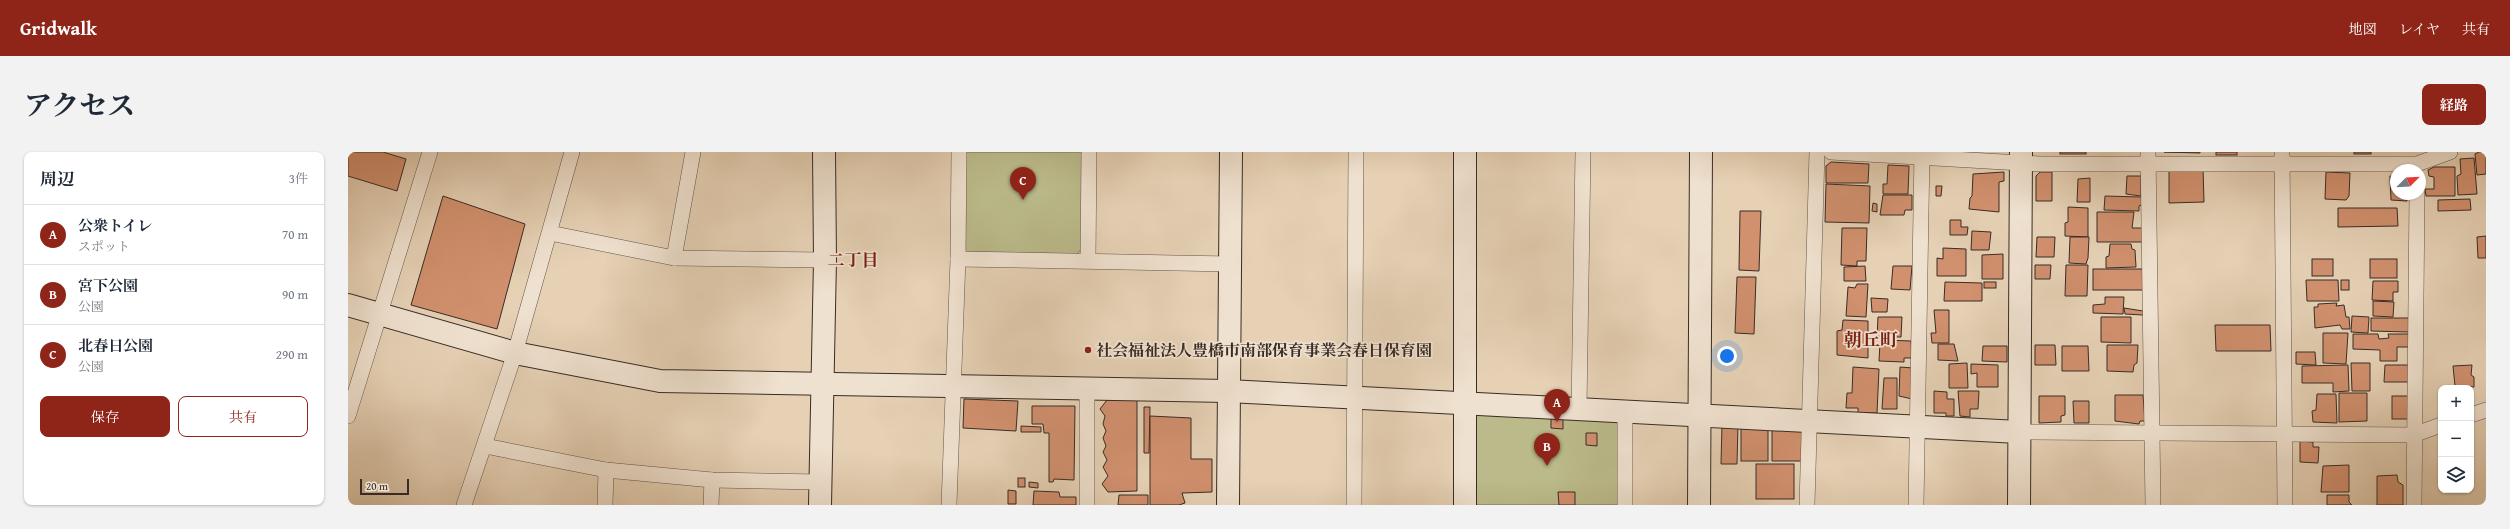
<!DOCTYPE html>
<html lang="ja">
<meta charset="utf-8">
<style>
:root{--surface:#fff;--page:#f2f2f3;--text:#1f2937;--muted:#747a83;--line:#e0e1e3;--accent:#8f2418}
body{margin:0;font-family:"Gentium Book Plus","Noto Serif JP",serif;background:var(--page);color:var(--text)}
.controls{position:absolute;right:12px;bottom:12px;display:grid;overflow:hidden;border-radius:8px;box-shadow:0 1px 3px #0004}
.controls button{width:36px;height:36px;display:grid;place-items:center;padding:0;border:0;border-bottom:1px solid var(--line);background:var(--surface);color:var(--text);font:20px sans-serif}
.compass{position:absolute;left:2042px;top:12px;width:36px;height:36px;border-radius:50%;background:var(--surface);box-shadow:0 1px 3px #0004;rotate:66deg}
.scale{position:absolute;left:12px;bottom:10px;width:49px;box-sizing:border-box;padding-left:4px;border:2px solid #392c26;border-top:0;font-size:11px;line-height:14px;white-space:nowrap;color:#392c26;-webkit-text-stroke:3px #efe1cf;paint-order:stroke}
.you{position:absolute;left:1379px;top:204px;width:14px;height:14px;margin:-10px;border:3px solid #fff;border-radius:50%;background:#1a73e8;box-shadow:0 0 0 6px #1a73e833}
.badge{display:grid;place-items:center;width:26px;height:26px;border-radius:50%;background:var(--accent);color:#fff;font-size:13px;font-weight:700}
.pin{position:absolute;translate:-50% -33px;filter:drop-shadow(0 1px 2px #0008)}
.pin::after{content:'';position:absolute;top:21px;width:14px;height:12px;background:inherit;clip-path:polygon(0 0,100% 0,50% 100%)}
.list{margin:0;padding:0;list-style:none}
h2{display:flex;justify-content:space-between;align-items:center;height:52px;margin:0;padding:0 16px;font-size:17px}
h2 small{font-size:13px;font-weight:400;color:var(--muted)}
.list li{display:grid;grid-template-columns:26px 1fr auto;gap:12px;align-items:center;box-sizing:border-box;height:60px;padding:0 16px;border-top:1px solid var(--line)}
.list b{display:block;font-size:15px;white-space:nowrap}
.list p{margin:0;font-size:13px;white-space:nowrap;color:var(--muted)}
.list em{font-size:13px;font-style:normal;color:var(--muted)}
.actions{display:flex;gap:8px;padding:12px 16px}
.actions a{flex:1;padding:9px 0;border:1px solid var(--accent);border-radius:8px;text-align:center;font-size:14px;color:var(--accent)}
.actions .main{background:var(--accent);color:#fff}
.icon{flex:none;width:22px;height:22px;fill:none;stroke:currentColor;stroke-width:2;stroke-linecap:round;stroke-linejoin:round}
.map{position:relative;flex:none;width:2138px;height:353px;overflow:hidden;border-radius:8px}
header{display:flex;align-items:center;gap:24px;box-sizing:border-box;height:56px;padding:0 20px;background:var(--accent);color:#fff}
header strong{font-size:19px}
nav{display:flex;gap:22px;margin-inline-start:auto;font-size:14px}
.intro{display:flex;align-items:center;justify-content:space-between;box-sizing:border-box;height:96px;padding:0 24px}
h1{margin:0;font-size:28px}
.button{padding:10px 18px;border-radius:8px;background:var(--accent);color:#fff;font-size:14px;font-weight:700}
main{display:flex;gap:24px;padding:0 24px}
aside{flex:1;background:var(--surface);border-radius:8px;box-shadow:0 1px 3px #0004}
.map>svg:first-child{display:block}
.green{fill:#bbba8a;stroke:#7a7358}
.building{fill:#d1906e;stroke:#392c26}
.lines{fill:none;stroke-linecap:round;stroke-linejoin:round}
.street-casing{stroke:#64554a;stroke-width:16}
.secondary-casing{stroke:#392c26;stroke-width:24}
.street{stroke:#efe1cf;stroke-width:15}
.secondary{stroke:#efe1cf;stroke-width:22}
.poi-dot{fill:#8f2418;stroke:#efe1cf;stroke-width:1.5}
.labels{text-anchor:middle;stroke-width:3.5;stroke-linejoin:round;paint-order:stroke}
.poi-label{font-size:16px;font-weight:bold;fill:#392c26;stroke:#efe1cf;text-anchor:start}
.neighbourhood-label{font-size:17px;font-weight:bold;fill:#7a1f14;stroke:#efe1cf}
.quarter-label{font-size:18px;font-weight:bold;fill:#7a1f14;stroke:#efe1cf}
</style>
<header>
<strong>Gridwalk</strong>
<nav><a>地図</a><a>レイヤ</a><a>共有</a></nav>
</header>
<div class="intro"><h1>アクセス</h1><a class="button">経路</a></div>
<main>
<aside>
<h2>周辺<small>3件</small></h2>
<ul class="list">
<li><span class="badge">A</span><div><b>公衆トイレ</b><p>スポット</p></div><em>70 m</em></li>
<li><span class="badge">B</span><div><b>宮下公園</b><p>公園</p></div><em>90 m</em></li>
<li><span class="badge">C</span><div><b>北春日公園</b><p>公園</p></div><em>290 m</em></li>
</ul>
<div class="actions"><a class="main">保存</a><a>共有</a></div>
</aside>
<div class="map">
<svg width="2138" height="353" viewBox="0 0 2138 353">
<rect width="100%" height="100%" fill="#e6d1b5"/>
<filter id="stains"><feTurbulence type="fractalNoise" baseFrequency=".005" numOctaves="4"/><feColorMatrix values="0 0 0 0 .2 0 0 0 0 .09 0 0 0 0 .02 0 0 0 .5 -.17"/></filter>
<radialGradient id="worn" r=".72"><stop offset=".6" stop-color="#630" stop-opacity="0"/><stop offset="1" stop-color="#630" stop-opacity=".3"/></radialGradient>
<g class="green">
<path d="M616,0H735V95L729,102L618,100L613,96Z"/>
<path d="M1132,262L1268,267L1273,274V353H1126V265Z"/>
</g>
<g class="building">
<path d="M0,0H35L58,7L49,39L0,24Z"/>
<rect x="1712" y="0" width="26" height="2"/>
<path d="M1816,0H1852V1Z"/>
<rect x="1868" y="0" width="21" height="3"/>
<rect x="2006" y="0" width="17" height="2"/>
<path d="M2131,0H2138V22L2129,23L2127,2Z"/>
<path d="M2126,6L2129,42L2110,43L2109,24L2113,22L2112,7Z"/>
<path d="M1483,10L1521,12L1520,31H1478V14Z"/>
<path d="M1540,13L1561,14L1560,42H1535V32H1539Z"/>
<path d="M2086,15H2107V44H2078L2077,37H2086V25L2081,24L2080,18Z"/>
<path d="M1855,17L1856,50L1821,51V18Z"/>
<path d="M1656,20V29L1651,30V60L1621,57L1622,46L1624,44L1625,22Z"/>
<path d="M1692,20H1704V49H1688V24Z"/>
<path d="M1978,20L2002,21L2001,44L1998,48L1977,47Z"/>
<path d="M1779,24H1793V44L1778,42Z"/>
<path d="M2042,24H2048V42H2059V49L2043,48Z"/>
<path d="M1742,26V50H1729L1730,27Z"/>
<path d="M1478,32L1522,34L1521,71L1477,70Z"/>
<path d="M1588,34H1594L1593,44H1588Z"/>
<path d="M1535,43H1564V58H1557L1556,63H1532Z"/>
<path d="M95,44L177,72L149,177L63,153Z"/>
<path d="M1757,44L1794,45V53L1791,54V59L1756,58Z"/>
<path d="M2122,47L2123,58L2090,59V48Z"/>
<path d="M1525,51L1529,52V60L1524,59Z"/>
<path d="M1720,55L1740,56V85L1717,84V71L1720,70Z"/>
<path d="M1990,56H2049L2050,74L1990,75Z"/>
<path d="M1392,59H1413L1411,119L1391,118Z"/>
<path d="M1749,60H1786L1784,76H1795V90H1749Z"/>
<path d="M1602,68H1613V75H1620L1619,83H1602Z"/>
<path d="M1494,76H1519L1518,109H1509V114L1493,113Z"/>
<path d="M1624,79L1643,80L1641,98H1623Z"/>
<path d="M2138,84V106H2130L2129,85Z"/>
<path d="M1689,85H1707L1706,105H1688Z"/>
<path d="M1722,85H1741L1740,106L1738,112L1721,111Z"/>
<path d="M1762,92H1783L1784,97L1787,98L1788,115L1758,116V105L1761,104Z"/>
<path d="M1595,96L1618,97V124H1589V106L1595,107Z"/>
<path d="M1655,102V127H1634V103Z"/>
<rect x="1964" y="107" width="21" height="17"/>
<rect x="2022" y="107" width="27" height="19"/>
<path d="M1687,113H1703L1702,127H1687Z"/>
<path d="M1718,113H1740L1739,144H1717Z"/>
<path d="M1517,114L1518,129H1496V115Z"/>
<path d="M1545,114H1564L1562,138L1543,137Z"/>
<rect x="1745" y="117" width="50" height="21"/>
<path d="M1389,125H1408L1406,182L1387,181Z"/>
<path d="M1958,128H1990L1991,149H1959Z"/>
<rect x="1993" y="128" width="8" height="10"/>
<path d="M2025,129H2050V140H2045V149L2024,148Z"/>
<path d="M1597,130L1634,131V149H1596Z"/>
<rect x="1636" y="130" width="12" height="6"/>
<path d="M1509,132H1520L1518,165L1498,164L1500,135L1507,136Z"/>
<path d="M1757,145H1776L1775,162L1745,161V153L1757,152Z"/>
<path d="M1523,146L1540,147L1539,160H1524Z"/>
<path d="M2025,149L2046,150L2045,165L2025,164Z"/>
<path d="M1989,151L1988,154L1996,153L1998,165H2001L2002,177H1994L1992,173L1967,176L1966,155H1970V152Z"/>
<path d="M1776,156L1795,159V163L1777,162Z"/>
<path d="M1586,158H1601V191H1584L1583,181H1588Z"/>
<path d="M2004,164L2021,165L2020,181L2003,180Z"/>
<path d="M1530,165H1554L1553,185H1529Z"/>
<path d="M1753,165H1783V191L1753,190Z"/>
<path d="M2023,166H2061V180L2023,179Z"/>
<path d="M1495,168L1520,169V206L1489,203V179L1494,178Z"/>
<path d="M1867,173H1922L1923,199H1868Z"/>
<path d="M1975,181H2000L1998,212L1975,211Z"/>
<path d="M2005,182H2030L2031,187L2041,186L2040,182H2061V195H2049V209H2032V198L2005,197Z"/>
<path d="M1536,188L1563,189L1564,206H1556V210L1531,209L1532,191Z"/>
<path d="M1590,192H1606L1610,209L1590,208Z"/>
<path d="M1687,193H1707L1708,213H1687Z"/>
<path d="M1759,193H1790L1789,211L1786,213L1785,220L1759,219Z"/>
<path d="M1635,194H1659V210L1634,209Z"/>
<path d="M1714,194H1740L1741,219H1714Z"/>
<path d="M1948,200H1967L1968,213L1948,212Z"/>
<path d="M1619,211L1620,236H1601V212Z"/>
<path d="M2003,211H2022V239H2004Z"/>
<path d="M1623,212L1650,213V235H1629V221L1623,222Z"/>
<path d="M2000,213L2001,239L1985,240V231H1954V214Z"/>
<path d="M2037,213H2061V230H2036Z"/>
<path d="M2124,213L2123,223L2126,225V235L2107,234L2105,214Z"/>
<path d="M1505,215L1531,217L1529,261H1510V256H1498L1499,241H1504Z"/>
<path d="M1552,215L1565,216L1564,247L1551,244Z"/>
<path d="M1536,226H1549V257H1534Z"/>
<path d="M1586,239L1599,240V247H1606V264H1598V261H1586Z"/>
<path d="M1610,239H1631L1630,257H1622V265L1612,264Z"/>
<path d="M1991,241H2019V269L1991,270Z"/>
<path d="M1969,242H1988L1989,271L1965,270L1964,259L1968,258Z"/>
<path d="M1767,243H1795L1797,269H1792L1791,272L1767,269Z"/>
<path d="M1691,244H1717V263L1713,264V270L1691,271Z"/>
<rect x="2044" y="244" width="16" height="23"/>
<path d="M616,247L670,249L668,279L615,276Z"/>
<path d="M759,248H789V339L760,340L754,332L760,324L755,315L759,308L755,300L758,294L755,286L758,279L755,272L757,264L752,257Z"/>
<path d="M1725,249H1741V271H1726Z"/>
<path d="M684,254H727L726,328L706,327L705,330H701V281H696L695,272H684Z"/>
<path d="M796,255H802L801,301H796Z"/>
<path d="M802,264L843,266V307H864V340L834,341L837,351L831,353H802Z"/>
<path d="M1203,265H1215V277L1203,276Z"/>
<path d="M1374,272H1390L1389,312H1373Z"/>
<path d="M673,274L693,275V280H673Z"/>
<rect x="1393" y="276" width="27" height="33"/>
<path d="M1424,278L1455,279V309H1424Z"/>
<path d="M1238,281H1249V294L1238,293Z"/>
<path d="M1952,289L1965,290V295H1971L1970,311L1952,310Z"/>
<rect x="1408" y="312" width="38" height="35"/>
<path d="M2001,313V340H1973L1975,314Z"/>
<path d="M2049,323L2050,330L2055,333V353H2029V324Z"/>
<rect x="670" y="326" width="7" height="9"/>
<path d="M681,330L690,331V336L681,335Z"/>
<path d="M660,338L668,339V352H660Z"/>
<path d="M686,339L711,340L712,345H728V353H685Z"/>
<path d="M1210,340H1227V353H1211Z"/>
<path d="M771,343H800V353H770Z"/>
<path d="M1979,343H2001V350L2004,353H1979Z"/>
</g>
<g class="lines">
<defs>
<g id="street">
<path d="M1483,0L1691,12H2069L2102,0"/>
<path d="M1800,0L1805,353"/>
<path d="M1934,0L1937,353"/>
<path d="M202,81L326,106L477,108"/>
<path d="M326,106L345,0"/>
<path d="M610,107L882,112"/>
<path d="M740,108L741,0"/>
<path d="M1231,257L1235,0"/>
<path d="M1277,259V353"/>
<path d="M2123,263L2138,258"/>
<path d="M0,264L82,0"/>
<path d="M1671,280L2065,283L2093,273"/>
<path d="M137,294L258,318L364,328L472,330"/>
<path d="M116,353L167,201L224,0"/>
<path d="M257,353L258,318"/>
<path d="M363,353L364,328"/>
<path d="M601,353L610,107L611,0"/>
<path d="M739,353V236"/>
<path d="M1006,353L1008,0"/>
<path d="M1459,353L1469,0"/>
<path d="M1568,353L1574,0"/>
<path d="M2066,353L2069,42"/>
</g>
<g id="secondary">
<path d="M0,153L167,201L312,229L880,239L1671,280"/>
<path d="M472,353L477,108L476,0"/>
<path d="M880,353L883,0"/>
<path d="M1117,353V0"/>
<path d="M1351,353L1353,0"/>
<path d="M1671,353L1673,0"/>
</g>
</defs>
<use href="#street" class="street-casing"/>
<use href="#secondary" class="secondary-casing"/>
<use href="#street" class="street"/>
<use href="#secondary" class="secondary"/>
</g>
<circle class="poi-dot" cx="740" cy="198" r="4"/>
<g class="labels">
<g class="poi-label">
<text x="748" y="204">社会福祉法人豊橋市南部保育事業会春日保育園</text>
</g>
<g class="neighbourhood-label">
<text x="505" y="114">二丁目</text>
</g>
<g class="quarter-label">
<text x="1523" y="194">朝丘町</text>
</g>
</g>
<rect width="100%" height="100%" filter="url(#stains)"/>
<rect width="100%" height="100%" fill="url(#worn)"/>
</svg>
<div class="controls">
<button>+</button>
<button>−</button>
<button><svg class="icon" aria-label="layers" viewBox="0 0 24 24"><path d="M12 4l9 5-9 5-9-5zM3 14l9 5 9-5"/></svg></button>
</div>
<svg class="compass" viewBox="-18 -18 36 36"><path d="M0-13l5 13h-10z" fill="#e53935"/><path d="M0 13l5-13h-10z" fill="#747a83"/></svg>
<div class="scale">20 m</div>
<div class="you"></div>
<div class="pin badge" style="left:1209px;top:270px">A</div>
<div class="pin badge" style="left:1199px;top:314px">B</div>
<div class="pin badge" style="left:675px;top:48px">C</div>
</div>
</main>
